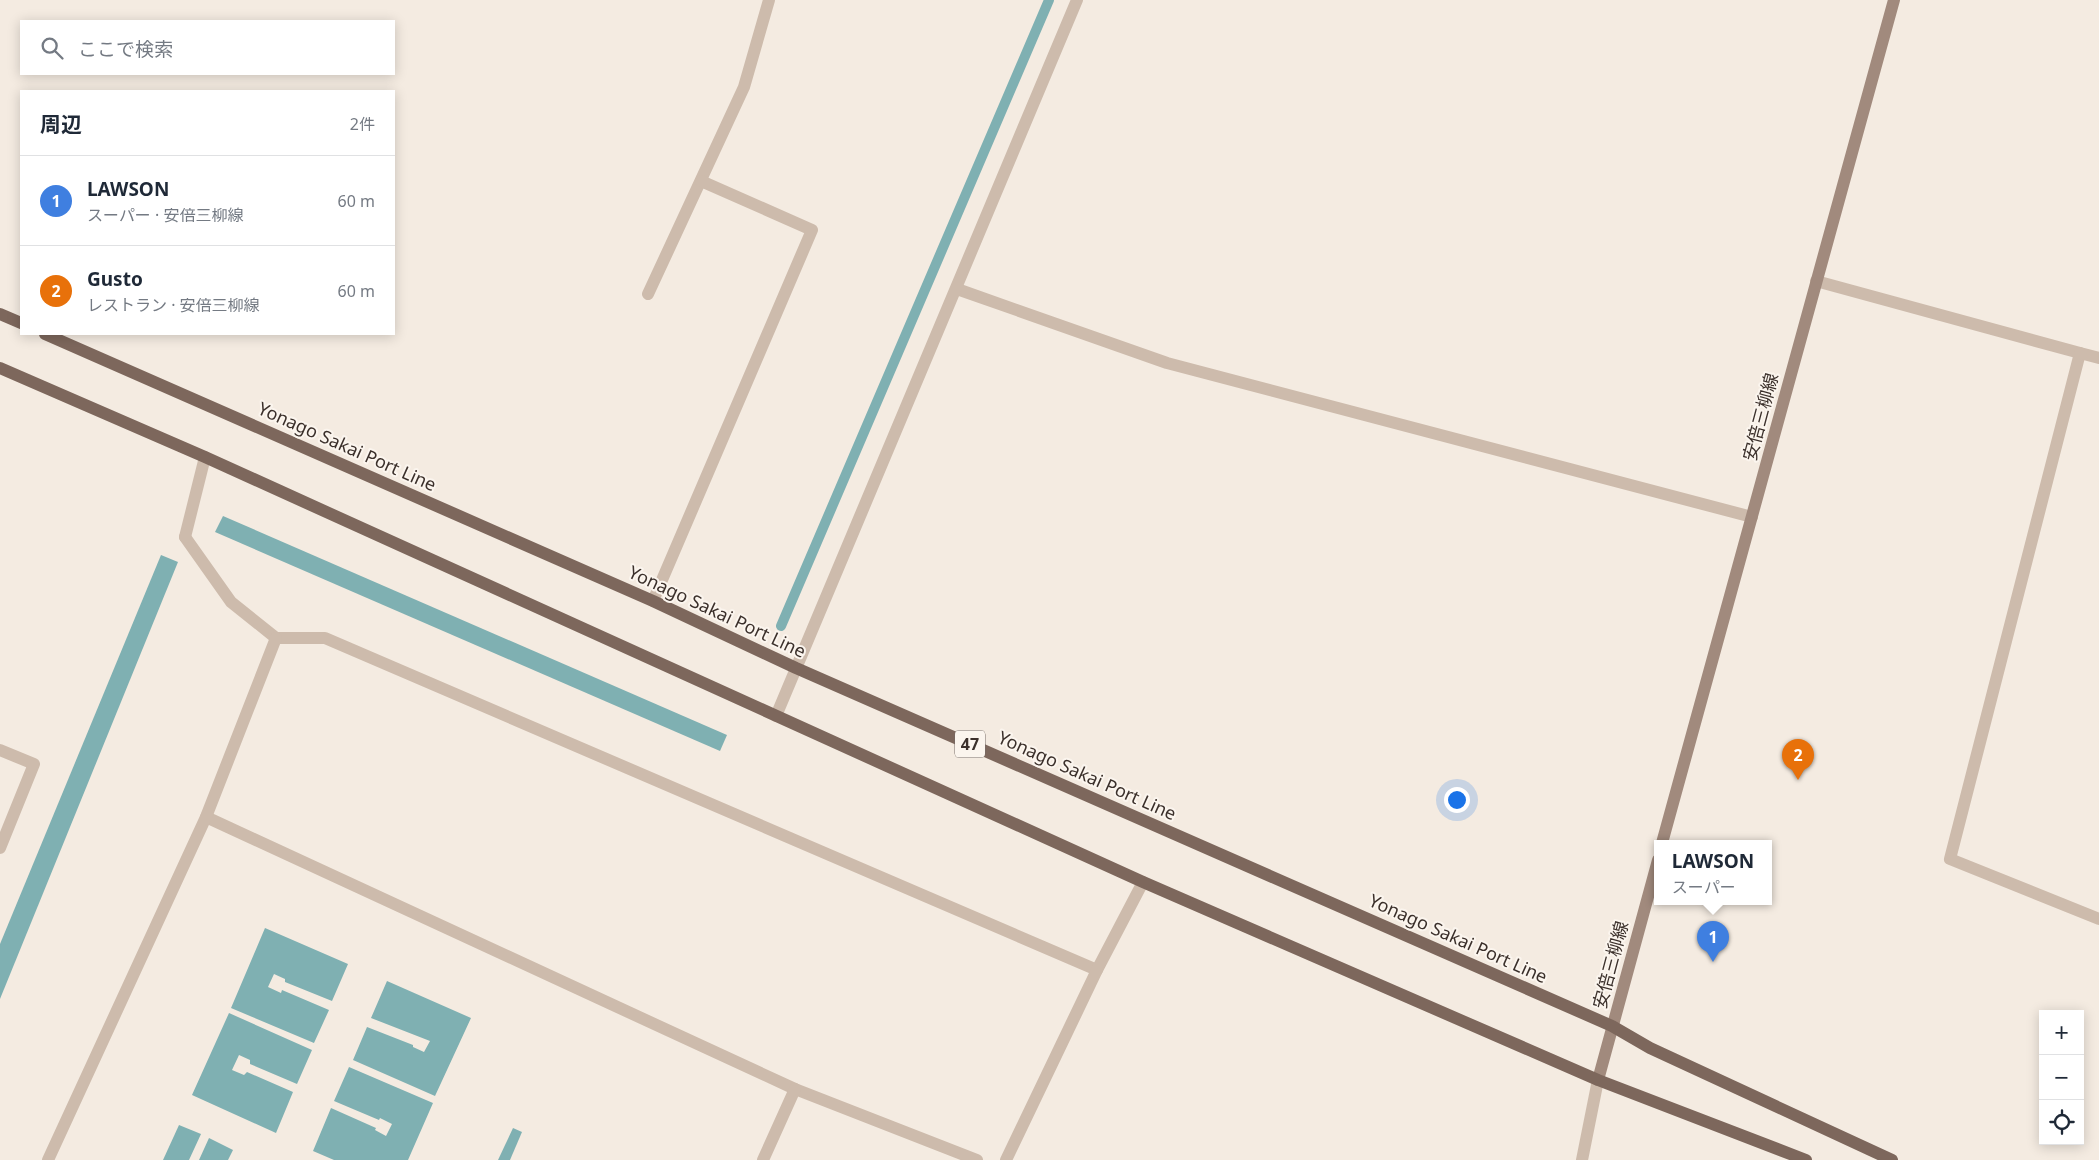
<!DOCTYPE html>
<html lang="ja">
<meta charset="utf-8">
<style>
:root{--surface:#fff;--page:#f2f2f3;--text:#1f2937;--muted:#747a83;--line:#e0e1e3;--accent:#1f5a5e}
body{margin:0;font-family:"Noto Sans","Noto Sans JP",sans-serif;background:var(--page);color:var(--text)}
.controls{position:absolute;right:15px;bottom:15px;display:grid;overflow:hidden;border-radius:0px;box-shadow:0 2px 12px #0003}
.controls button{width:45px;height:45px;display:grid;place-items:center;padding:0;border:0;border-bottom:1px solid var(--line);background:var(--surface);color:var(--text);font:25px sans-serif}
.you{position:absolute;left:1456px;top:799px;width:18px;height:18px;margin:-12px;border:4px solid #fff;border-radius:50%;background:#1a73e8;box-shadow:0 0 0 8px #1a73e833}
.badge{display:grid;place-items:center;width:32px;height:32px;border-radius:50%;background:var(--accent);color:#fff;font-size:16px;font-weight:700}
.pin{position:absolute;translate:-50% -41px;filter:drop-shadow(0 1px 2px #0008)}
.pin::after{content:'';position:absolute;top:26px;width:18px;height:15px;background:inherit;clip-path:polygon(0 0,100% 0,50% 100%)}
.popup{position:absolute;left:1654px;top:840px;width:118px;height:65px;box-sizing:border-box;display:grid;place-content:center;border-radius:0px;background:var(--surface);filter:drop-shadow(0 1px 4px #0005);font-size:16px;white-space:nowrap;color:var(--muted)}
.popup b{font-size:19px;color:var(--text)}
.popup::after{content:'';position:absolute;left:50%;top:100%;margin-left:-10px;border:10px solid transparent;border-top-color:var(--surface)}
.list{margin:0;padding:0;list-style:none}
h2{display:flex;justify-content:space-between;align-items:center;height:65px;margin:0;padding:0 20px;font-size:21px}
h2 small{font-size:16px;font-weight:400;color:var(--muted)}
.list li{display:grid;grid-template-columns:32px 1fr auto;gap:15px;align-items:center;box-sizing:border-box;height:90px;padding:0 20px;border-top:1px solid var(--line)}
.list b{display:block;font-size:19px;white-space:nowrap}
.list p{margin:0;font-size:16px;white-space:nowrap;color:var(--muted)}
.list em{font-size:16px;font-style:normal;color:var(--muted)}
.icon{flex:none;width:28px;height:28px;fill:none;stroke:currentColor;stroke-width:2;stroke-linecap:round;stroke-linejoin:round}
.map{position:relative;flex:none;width:2099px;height:1160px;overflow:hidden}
.search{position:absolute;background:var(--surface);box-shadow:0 2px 12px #0003;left:20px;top:20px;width:375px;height:55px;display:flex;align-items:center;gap:12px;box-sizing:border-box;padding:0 18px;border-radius:0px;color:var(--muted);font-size:19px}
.panel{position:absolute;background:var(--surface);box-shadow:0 2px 12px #0003;left:20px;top:90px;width:375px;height:245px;border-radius:0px}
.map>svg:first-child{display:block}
.water{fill:#7fb0b2}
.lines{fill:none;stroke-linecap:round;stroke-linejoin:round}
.stream{stroke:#7fb0b2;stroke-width:10}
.lane{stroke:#cdbbac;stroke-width:12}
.street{stroke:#cdbbac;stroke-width:12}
.secondary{stroke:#a18a7d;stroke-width:12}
.primary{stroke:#7d675c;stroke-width:12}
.labels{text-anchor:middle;stroke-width:4;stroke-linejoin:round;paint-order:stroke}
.shield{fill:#fbf5ee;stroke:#756b66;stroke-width:1}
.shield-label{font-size:16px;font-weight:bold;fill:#3b302b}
.street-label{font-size:18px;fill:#3b302b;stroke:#fbf5ee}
</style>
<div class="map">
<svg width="2099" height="1160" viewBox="0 0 2099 1160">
<rect width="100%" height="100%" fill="#f4ebe1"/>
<g class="water">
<path d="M223,516L727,735L720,751L215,532Z"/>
<path d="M161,555L178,562L0,999V944Z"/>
<path d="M265,928L348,964L332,1001L285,982V979L274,974L268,987L281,993L282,990L329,1010L314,1043L231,1008Z"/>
<path d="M387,981L471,1018L435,1096L353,1060L367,1027L413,1045V1047L424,1052L430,1041L371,1018Z"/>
<path d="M229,1013L312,1050L297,1084L250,1064V1060L239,1055L232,1070L244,1075L247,1072L293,1092L276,1133L192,1095Z"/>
<path d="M349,1067L433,1103L408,1160H334L313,1151L331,1108L376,1128L375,1130L386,1136L392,1124L380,1118L379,1120L334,1101Z"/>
<path d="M179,1125L201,1134L189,1160H163Z"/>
<path d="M513,1128L522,1132L510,1160H498Z"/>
<path d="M209,1138L233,1150L228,1160H199Z"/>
</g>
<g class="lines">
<path class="stream" d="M781,626L1049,0"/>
<g class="lane">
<path d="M185,537L231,602L276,638H325L1097,970"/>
<path d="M206,817L795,1089L977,1160"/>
<path d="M48,1160L206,817L276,638"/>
<path d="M763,1160L795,1089"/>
<path d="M1006,1160L1097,970L1143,882"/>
</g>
<g class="street">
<path d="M1816,281L2080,353L1950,859L2099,919"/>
<path d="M957,289L1167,363L1752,517"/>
<path d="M648,294L744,87L769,0"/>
<path d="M2080,353L2099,358"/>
<path d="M185,537L205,457"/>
<path d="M653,601L812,230L701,181"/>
<path d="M776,716L1077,0"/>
<path d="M0,750L34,764L0,848"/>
<path d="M1582,1160L1598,1080"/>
</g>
<g class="secondary">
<path d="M1662,843L1894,0"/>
<path d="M1598,1080L1658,860"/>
</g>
<g class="primary">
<path d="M0,314L21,323"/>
<path d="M45,334L653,601L796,668L1612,1026L1650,1048L1892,1160"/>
<path d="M0,368L205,457L1143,882L1598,1080L1806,1160"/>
</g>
</g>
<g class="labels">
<rect class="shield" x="955" y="730.5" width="30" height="27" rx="4"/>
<g class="shield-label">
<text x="970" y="750">47</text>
</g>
<g class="street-label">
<text transform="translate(1761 417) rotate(-75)" y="6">安倍三柳線</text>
<text transform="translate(347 447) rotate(24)" y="6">Yonago Sakai Port Line</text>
<text transform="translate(717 612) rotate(25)" y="6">Yonago Sakai Port Line</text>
<text transform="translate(1087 776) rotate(24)" y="6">Yonago Sakai Port Line</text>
<text transform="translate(1458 939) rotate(24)" y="6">Yonago Sakai Port Line</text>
<text transform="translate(1611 965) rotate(-75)" y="6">安倍三柳線</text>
</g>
</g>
</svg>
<div class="controls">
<button>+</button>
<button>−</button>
<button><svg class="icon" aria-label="locate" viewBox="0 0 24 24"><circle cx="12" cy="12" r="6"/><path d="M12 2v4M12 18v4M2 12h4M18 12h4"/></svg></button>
</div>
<div class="you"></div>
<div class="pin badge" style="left:1713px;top:962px;background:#3f7fe0">1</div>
<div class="popup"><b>LAWSON</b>スーパー</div>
<div class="pin badge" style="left:1798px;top:780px;background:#e8710a">2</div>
<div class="search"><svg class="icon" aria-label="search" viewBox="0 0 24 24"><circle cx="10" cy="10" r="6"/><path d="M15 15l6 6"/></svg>ここで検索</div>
<section class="panel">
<h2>周辺<small>2件</small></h2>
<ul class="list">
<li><span class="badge" style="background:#3f7fe0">1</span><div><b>LAWSON</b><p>スーパー · 安倍三柳線</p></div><em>60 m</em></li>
<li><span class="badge" style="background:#e8710a">2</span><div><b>Gusto</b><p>レストラン · 安倍三柳線</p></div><em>60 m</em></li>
</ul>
</section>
</div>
